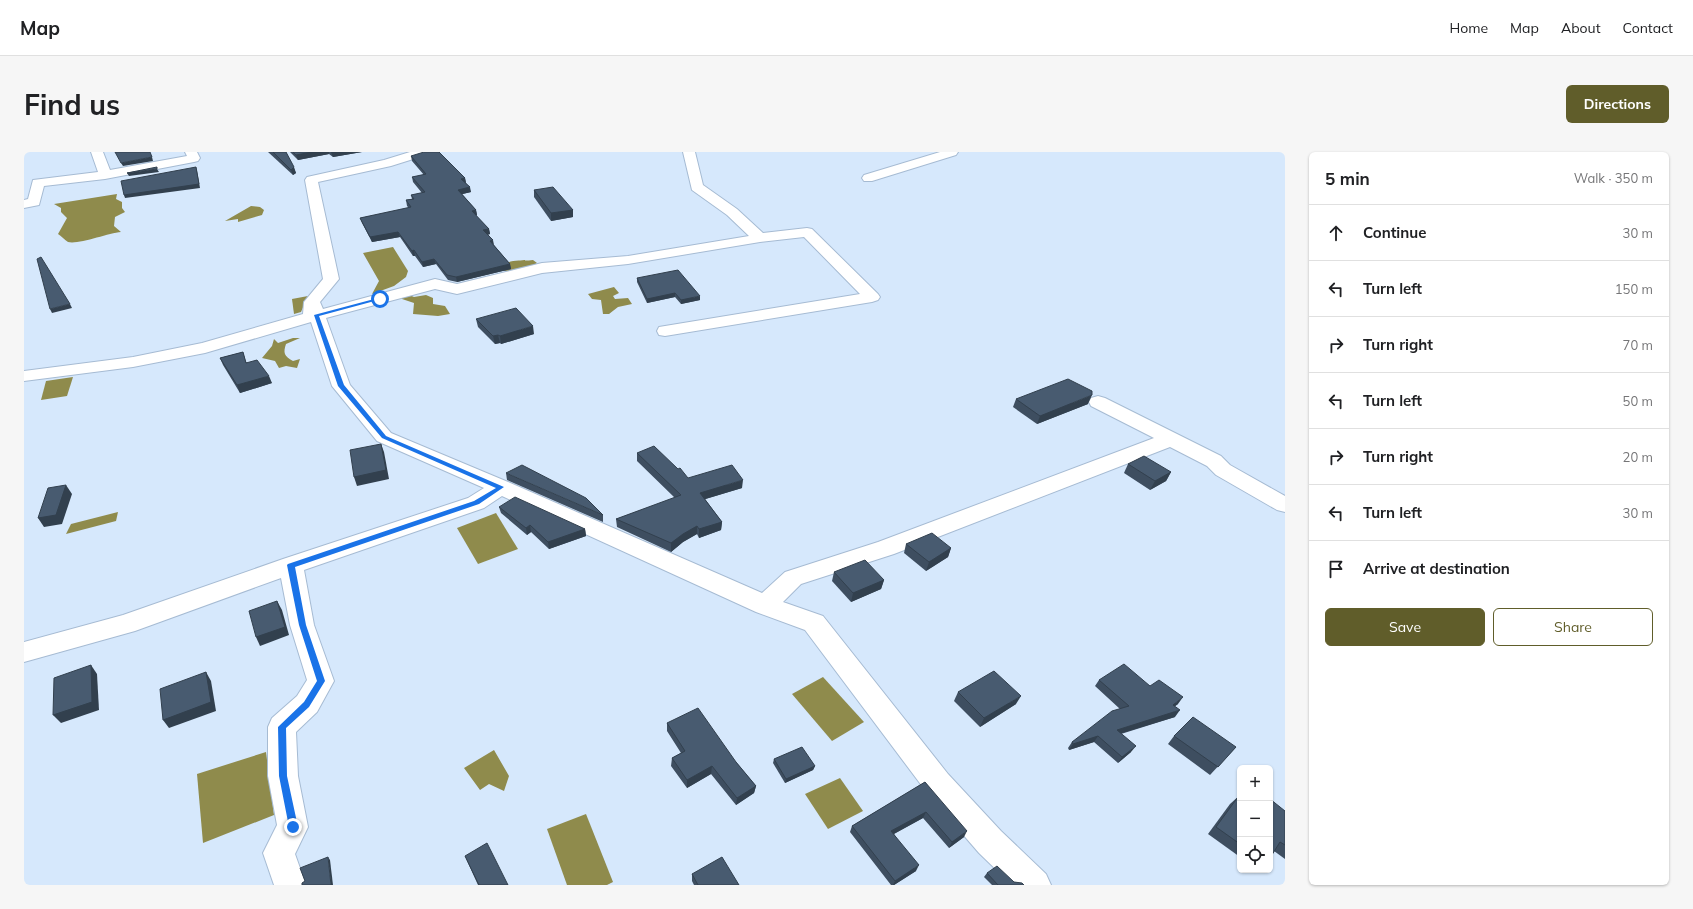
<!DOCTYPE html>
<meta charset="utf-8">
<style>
:root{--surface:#fff;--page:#f6f6f6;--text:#202124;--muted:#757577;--line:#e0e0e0;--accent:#605d2a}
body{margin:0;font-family:Mulish,sans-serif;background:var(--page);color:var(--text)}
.controls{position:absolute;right:12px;bottom:12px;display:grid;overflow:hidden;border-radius:6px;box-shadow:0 1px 3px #0004}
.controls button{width:36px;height:36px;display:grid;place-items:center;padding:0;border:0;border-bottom:1px solid var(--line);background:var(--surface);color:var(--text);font:20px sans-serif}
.stop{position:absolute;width:12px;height:12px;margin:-9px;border:3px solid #1a73e8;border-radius:50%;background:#fff}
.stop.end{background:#1a73e8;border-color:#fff;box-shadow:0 1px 4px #0008}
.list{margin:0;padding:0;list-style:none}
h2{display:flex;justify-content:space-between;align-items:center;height:52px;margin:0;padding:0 16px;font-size:17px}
h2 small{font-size:13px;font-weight:400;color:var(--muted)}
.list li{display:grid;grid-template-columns:26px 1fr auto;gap:12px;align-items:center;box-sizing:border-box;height:56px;padding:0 16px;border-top:1px solid var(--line)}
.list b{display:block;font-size:15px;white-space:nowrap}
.list em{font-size:13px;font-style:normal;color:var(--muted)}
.actions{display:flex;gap:8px;padding:12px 16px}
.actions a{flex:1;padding:9px 0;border:1px solid var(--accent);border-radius:6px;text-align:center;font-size:14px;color:var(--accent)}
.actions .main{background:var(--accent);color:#fff}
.icon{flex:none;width:22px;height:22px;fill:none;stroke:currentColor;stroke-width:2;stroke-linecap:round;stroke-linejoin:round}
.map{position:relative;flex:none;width:1261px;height:733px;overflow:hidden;border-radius:6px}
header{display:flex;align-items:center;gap:24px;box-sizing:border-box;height:56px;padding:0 20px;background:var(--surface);border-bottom:1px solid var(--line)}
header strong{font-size:19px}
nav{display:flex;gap:22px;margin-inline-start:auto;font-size:14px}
.intro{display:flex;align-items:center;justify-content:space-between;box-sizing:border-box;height:96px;padding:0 24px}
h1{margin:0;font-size:28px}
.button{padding:10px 18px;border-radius:6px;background:var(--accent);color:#fff;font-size:14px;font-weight:700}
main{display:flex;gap:24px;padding:0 24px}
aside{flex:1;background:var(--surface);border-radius:6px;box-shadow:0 1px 3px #0004}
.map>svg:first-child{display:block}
.water{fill:#8f8b4c}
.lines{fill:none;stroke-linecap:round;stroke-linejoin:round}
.street-casing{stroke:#a6bbd3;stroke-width:2}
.street{fill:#fff;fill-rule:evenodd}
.wall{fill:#3e4e60}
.shaded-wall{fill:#32404e}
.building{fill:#485b70;stroke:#32404e}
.route{fill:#1a73e8}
</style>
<header>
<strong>Map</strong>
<nav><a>Home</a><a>Map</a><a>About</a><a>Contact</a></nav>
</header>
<div class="intro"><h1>Find us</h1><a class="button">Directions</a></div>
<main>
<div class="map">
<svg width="1261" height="733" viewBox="0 0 1261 733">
<rect width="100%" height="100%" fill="#d6e8fc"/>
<g class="water">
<path d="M93,42L92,47L98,50V56L101,60L91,65L90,74L97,80C84,81 54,93 44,90C41,88 37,84 34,82L43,66L37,60V56L30,52Z"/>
<path d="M227,54L236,55L240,58L238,63L214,70V67L201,69Z"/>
<path d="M369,95L384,119L382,125L370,134L348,142L355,129L339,101Z"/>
<path d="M509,108L513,111C502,120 488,120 474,118C487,105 492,110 509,108Z"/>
<path d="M590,135L595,141L589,144L591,147L604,146L608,152L594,155L585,162H579L577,148L568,147L564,142Z"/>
<path d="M383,142L390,145L402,143L409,146V152L421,154L426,162L414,164L389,162L390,151L378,147L377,143Z"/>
<path d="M284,144L277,160L270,162L268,147Z"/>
<path d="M269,186H276L262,192C259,201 260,204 269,209L276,207L273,216L262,214L255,216L251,209L238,206L248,194L250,187L254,191Z"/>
<path d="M49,225L43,244L17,248L22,229Z"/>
<path d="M94,360L92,369L42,382L47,372Z"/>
<path d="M472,361L494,397L454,412L433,376Z"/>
<path d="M799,525L840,570L808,589L768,542Z"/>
<path d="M470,598L485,624L480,639L465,632L456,638L440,616Z"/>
<path d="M242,600L250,663L179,691L173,622Z"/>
<path d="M816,626L839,659L804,677L781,642Z"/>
<path d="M562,662L589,730L583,733H543L523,677Z"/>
</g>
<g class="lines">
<defs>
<g id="street">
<path d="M67,0H79L86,18L163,4L161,0H173L176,6L174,9L170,10L81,27L20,34L15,53L0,56V48L4,47L9,28L74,20Z"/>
<path d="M386,0H404L402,3L367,14L294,30L315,127L296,150L299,157L411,127L433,132L518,111L604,104L725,84L703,63L668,38L659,0H671L679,33L713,57L739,81L783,76L788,77L854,142L856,145L854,148L848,150L641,184L635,183L633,179L635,175L641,174L836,142L780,85L736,90L604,112L518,121L433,142L411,137L302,166L326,233L367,281L484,330L738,441L761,420L854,390L1130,286L1067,254L1065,250L1067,246L1074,244L1081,246L1197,304L1206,313L1261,344V360L1253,358L1192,323L1183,314L1146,295L870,402L777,432L759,450L799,464L924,622L977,679L1022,722L1027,733H988L955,701L904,642L781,478L732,460L478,344L460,356L280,418L290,473L310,529L293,560L272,580L274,624L284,675L271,702L282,733H250L239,701L253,673L244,624V575L248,566L273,544L283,528L266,473L257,426L111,479L0,510V490L99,463L259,407L444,346L460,336L353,289L308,234L287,170L181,201L109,215L0,229V219L109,205L178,191L279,162L280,150L299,127L281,28L283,25L360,8Z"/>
<path d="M916,0H934L932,3L848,29H840L838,26L840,23Z"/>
</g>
</defs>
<use href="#street" class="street-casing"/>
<use href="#street" class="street"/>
</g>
<g class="wall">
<path d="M244,0H262L272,21L269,23Z"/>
<path d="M266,0H338L309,5L305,2L274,8Z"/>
<path d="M387,4L441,26L442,31L447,40L438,42L452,58L453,63L452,64L465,77L466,82L463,83L470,93L486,112L487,117L433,130L424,128L412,112L399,115L391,104H389L376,85L348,90L338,71L336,66L385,56L383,54L382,48L388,47L387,43L398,41L389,30L388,25L400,23L388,9Z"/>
<path d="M510,38L549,58V65L527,69L510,45Z"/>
<path d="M613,126L676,148L657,152L651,145L623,151L613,130Z"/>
<path d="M452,167L510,182L477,192L476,191L471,192L454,175Z"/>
<path d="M219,200L222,210L248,231L216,241L199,213L196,206Z"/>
<path d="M992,247L1064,252L1013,272L989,255Z"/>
<path d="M613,301L664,326L718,336L681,347L698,370L697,378L675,386L673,382L659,390L647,400L593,375L592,367L651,346L613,309Z"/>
<path d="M1104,312L1147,320L1142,329L1126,338L1100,321Z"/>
<path d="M482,321L579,363V370L483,328Z"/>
<path d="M475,355L561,377L562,384L525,397L507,380L503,383L477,361Z"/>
<path d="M882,392L927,396L924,405L902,419L880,401Z"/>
<path d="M810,420L860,428L857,437L827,450L808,429Z"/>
<path d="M1075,528L1126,534L1154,552L1150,554L1151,565L1097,582L1107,600L1094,611L1070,590L1045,598L1044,596L1048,590L1096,557L1071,534Z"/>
<path d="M934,540L992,552L956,575L930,549Z"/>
<path d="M643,571L712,610L732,634L730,641L712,653L687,622L663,636L647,614L648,606L657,601L643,579Z"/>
<path d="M1150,584L1212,595L1186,623L1144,592Z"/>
<path d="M750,607L791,614L789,618L761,631L749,611Z"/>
<path d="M901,630L940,685L925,696L899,666L870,682L892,719L870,733H867L826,680L828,674Z"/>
<path d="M1216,643V705L1184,682L1206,652Z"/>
<path d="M1261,659V707L1250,699Z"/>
<path d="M441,704L484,733H454L444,711Z"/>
<path d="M963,721L990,730L1000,733H968L960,725Z"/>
<path d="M668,722L715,733H670L668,729Z"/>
</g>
<g class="shaded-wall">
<path d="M288,0H305V2L274,8L272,3Z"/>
<path d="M307,0H338L309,5Z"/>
<path d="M128,5L129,9L99,14L97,11Z"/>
<path d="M172,15L173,19L176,36L101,46L100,43Z"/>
<path d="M270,15L272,21L269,23L267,18Z"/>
<path d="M133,17L135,20L105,24L103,21Z"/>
<path d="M441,26L442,31L437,27Z"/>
<path d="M446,35L447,40L435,43L434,38Z"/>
<path d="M452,58L453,63L448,64V59Z"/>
<path d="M549,58V65L527,69V61Z"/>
<path d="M465,77L466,82L459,84V78Z"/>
<path d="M374,80L376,85L348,90L346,85Z"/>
<path d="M469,88L470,93L466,89Z"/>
<path d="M390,98L391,104H389L388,99Z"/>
<path d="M410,107L412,112L399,115L398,110Z"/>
<path d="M486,112L487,117L433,130L432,125Z"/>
<path d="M651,141V145L623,151V147Z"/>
<path d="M676,144V148L657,152V148Z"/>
<path d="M46,152L48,156L28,161L26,157Z"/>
<path d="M509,174L510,182L477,192L476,184Z"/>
<path d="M474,183L476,191L471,192L469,184Z"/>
<path d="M245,224L248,231L216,241L213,233Z"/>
<path d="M1068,243L1064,252L1013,272L1016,264Z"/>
<path d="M357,292L360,300L365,327L333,334L330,325Z"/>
<path d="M1147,320L1142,329L1126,338L1131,329Z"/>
<path d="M719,328L718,336L675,349L676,341Z"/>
<path d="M42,333L48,342L38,372L20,375L14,366Z"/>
<path d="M698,370L697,378L675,386V377Z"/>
<path d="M506,373L507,380L503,383L502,376Z"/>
<path d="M673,374V382L659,390L647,400V391L659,382Z"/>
<path d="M561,377L562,384L525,397L524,390Z"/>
<path d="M927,396L924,405L902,419L905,410Z"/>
<path d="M860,428L857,437L827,450L829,441Z"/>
<path d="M253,449L258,458L265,483L236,494L232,485Z"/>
<path d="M67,513L73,522L75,558L37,571L29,563Z"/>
<path d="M182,520L187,529L192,559L145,576L139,568Z"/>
<path d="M997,544L992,552L956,575L960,566Z"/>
<path d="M1159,545L1154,552L1144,560L1149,553Z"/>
<path d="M1156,558L1151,565L1088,584L1093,578Z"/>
<path d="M1074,584L1070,590L1045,598L1049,592Z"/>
<path d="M1112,594L1107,600L1094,611L1098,605Z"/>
<path d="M688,614L687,622L663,636V628Z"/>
<path d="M791,614L789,618L761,631L762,627Z"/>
<path d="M732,634L730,641L712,653L713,646Z"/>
<path d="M902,660L899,666L864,685L867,679Z"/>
<path d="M943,679L940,685L925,696L928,690Z"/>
<path d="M304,705L306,708L309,733H307Z"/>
<path d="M895,713L892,719L870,733H869L871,729Z"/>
</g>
<g class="building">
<path d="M91,0H126L128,5L97,11Z"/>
<path d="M249,0H262L270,15L267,18Z"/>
<path d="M269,0H288L272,3Z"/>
<path d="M400,0H415L441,26L437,27L446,35L434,38L452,58L448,59L465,77L459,78L469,88L466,89L486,112L432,125L423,123L410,107L398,110L390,98L388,99L374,80L346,85L336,66L387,55L382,48L390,47L387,43L401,40L388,25L402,22L387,4Z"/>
<path d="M133,15V17L103,21Z"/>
<path d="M172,15L175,32L100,43L97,29Z"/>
<path d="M529,35L549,58L527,61L510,38Z"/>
<path d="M17,105L46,152L26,157L13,107Z"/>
<path d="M654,118L676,144L657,148L651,141L623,147L613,126Z"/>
<path d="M492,156L509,174L476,184L474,183L469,184L452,167Z"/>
<path d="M219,200L222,211L233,208L245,224L213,233L196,206Z"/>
<path d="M1044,227L1068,239V243L1016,264L992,247Z"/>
<path d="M357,292L362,318L330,325L326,298Z"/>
<path d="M630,294L654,317L656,316L664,326L708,313L719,328L676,341L698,370L675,377L673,374L659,382L647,391L592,367L657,343L613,301Z"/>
<path d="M1120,304L1147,320L1131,329L1104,312Z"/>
<path d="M498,313L562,346L579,363L482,321Z"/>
<path d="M42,333L32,363L14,366L24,336Z"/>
<path d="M491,345L561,377L524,390L506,373L502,376L475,355Z"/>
<path d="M908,381L927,396L905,410L882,392Z"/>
<path d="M841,408L860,428L829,441L810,420Z"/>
<path d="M253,449L261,475L232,485L225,459Z"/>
<path d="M1100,512L1126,534L1135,528L1159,545L1149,553L1156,558L1093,578L1112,594L1098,605L1074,584L1049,592L1048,590L1088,559L1105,554L1075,528Z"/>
<path d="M67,513L68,550L29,563L30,526Z"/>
<path d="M970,519L997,544L960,566L934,540Z"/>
<path d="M182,520L187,550L139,568L136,537Z"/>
<path d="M674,556L712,610L732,634L713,646L688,614L663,628L648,606L661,599L643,571Z"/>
<path d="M1169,565L1212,595L1194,615L1150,584Z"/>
<path d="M778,595L791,614L762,627L750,607Z"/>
<path d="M901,630L943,679L928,690L902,660L867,679L895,713L871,729L828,674Z"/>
<path d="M1216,643V692L1192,675L1214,645Z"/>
<path d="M1246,647L1261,659V693L1256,690L1246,706Z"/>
<path d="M463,691L484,733H455L441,704Z"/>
<path d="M304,705L307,733H278V731L281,729L276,716Z"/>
<path d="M698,705L715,733H674L668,722Z"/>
<path d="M973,714L990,730L998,731L1000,733H974L963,721Z"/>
</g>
<path class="route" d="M354,146L358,147L295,164L320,233L362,284L480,335L455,352L271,415L282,473L301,529L285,555L262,576L263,624L274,675L273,678L269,679L266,678L265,675L255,624L254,575L280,550L293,529L275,473L263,413L264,412L450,349L472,336L358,286L314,234L290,163Z"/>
</svg>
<div class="controls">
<button>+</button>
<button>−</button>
<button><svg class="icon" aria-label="locate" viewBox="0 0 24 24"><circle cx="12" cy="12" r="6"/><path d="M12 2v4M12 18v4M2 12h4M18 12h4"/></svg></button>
</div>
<div class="stop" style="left:356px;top:147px"></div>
<div class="stop end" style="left:269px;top:675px"></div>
</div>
<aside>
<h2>5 min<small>Walk · 350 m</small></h2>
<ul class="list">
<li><svg class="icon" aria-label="ahead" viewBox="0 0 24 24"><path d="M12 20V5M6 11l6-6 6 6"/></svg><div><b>Continue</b></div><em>30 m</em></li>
<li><svg class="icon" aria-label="left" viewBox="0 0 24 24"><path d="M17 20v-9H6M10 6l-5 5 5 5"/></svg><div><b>Turn left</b></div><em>150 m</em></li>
<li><svg class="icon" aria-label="right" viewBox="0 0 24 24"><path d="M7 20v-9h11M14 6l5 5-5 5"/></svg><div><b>Turn right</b></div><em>70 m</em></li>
<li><svg class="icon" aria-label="left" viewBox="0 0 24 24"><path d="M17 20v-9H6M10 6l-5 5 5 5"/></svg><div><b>Turn left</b></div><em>50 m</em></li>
<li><svg class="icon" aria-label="right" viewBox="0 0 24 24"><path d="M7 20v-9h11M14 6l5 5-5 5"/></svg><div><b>Turn right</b></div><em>20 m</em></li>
<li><svg class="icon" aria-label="left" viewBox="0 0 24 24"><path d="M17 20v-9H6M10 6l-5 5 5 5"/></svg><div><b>Turn left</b></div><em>30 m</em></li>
<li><svg class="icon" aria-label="arrive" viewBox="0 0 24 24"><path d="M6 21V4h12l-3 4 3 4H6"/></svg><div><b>Arrive at destination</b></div></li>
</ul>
<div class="actions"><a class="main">Save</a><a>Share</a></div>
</aside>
</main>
